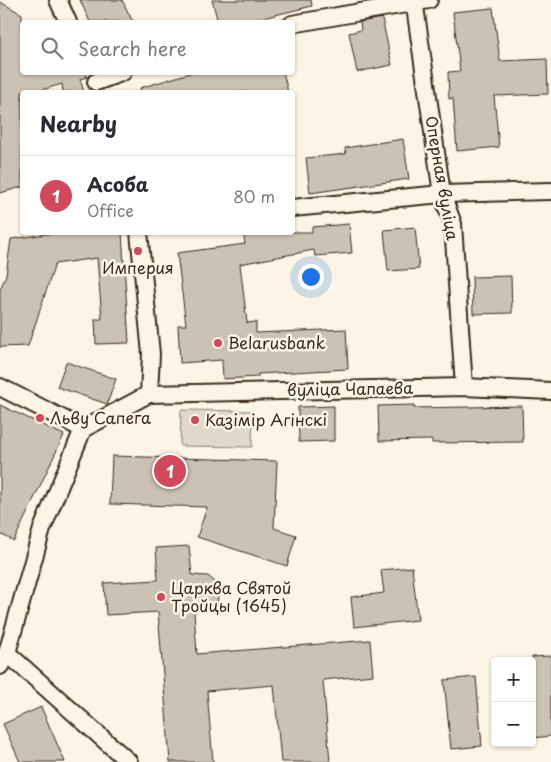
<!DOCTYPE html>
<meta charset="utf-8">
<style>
:root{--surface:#fff;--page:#f2f2f3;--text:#2b2b33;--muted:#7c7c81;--line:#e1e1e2;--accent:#d1495b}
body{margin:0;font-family:"Playpen Sans",sans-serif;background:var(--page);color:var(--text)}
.controls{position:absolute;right:15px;bottom:15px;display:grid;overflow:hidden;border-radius:5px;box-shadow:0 1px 4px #0004}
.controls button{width:45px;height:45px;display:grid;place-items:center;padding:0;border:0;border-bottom:1px solid var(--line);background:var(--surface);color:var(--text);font:25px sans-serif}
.you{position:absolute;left:310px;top:276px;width:18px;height:18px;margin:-12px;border:4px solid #fff;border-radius:50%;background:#1a73e8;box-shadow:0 0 0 8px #1a73e833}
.badge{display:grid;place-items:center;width:32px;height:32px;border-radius:50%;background:var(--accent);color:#fff;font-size:16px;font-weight:700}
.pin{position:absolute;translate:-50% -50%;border:2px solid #fff;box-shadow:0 1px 5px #0006}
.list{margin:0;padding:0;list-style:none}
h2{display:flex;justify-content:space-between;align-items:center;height:65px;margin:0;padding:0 20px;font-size:21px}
h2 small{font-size:16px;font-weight:400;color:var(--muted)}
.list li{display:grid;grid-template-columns:32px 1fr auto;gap:15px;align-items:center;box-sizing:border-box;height:80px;padding:0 20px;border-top:1px solid var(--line)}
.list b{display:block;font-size:19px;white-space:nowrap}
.list p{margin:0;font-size:16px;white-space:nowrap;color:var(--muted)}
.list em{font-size:16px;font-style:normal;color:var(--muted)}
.icon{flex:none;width:28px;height:28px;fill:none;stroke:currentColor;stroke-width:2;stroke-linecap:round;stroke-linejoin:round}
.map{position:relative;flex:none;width:551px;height:762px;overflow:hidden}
.search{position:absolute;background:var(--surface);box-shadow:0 1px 4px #0004;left:20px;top:20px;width:275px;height:55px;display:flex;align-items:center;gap:12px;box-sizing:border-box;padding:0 18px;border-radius:5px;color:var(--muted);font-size:19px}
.panel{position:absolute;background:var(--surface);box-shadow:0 1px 4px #0004;left:20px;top:90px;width:275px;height:145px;border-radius:5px}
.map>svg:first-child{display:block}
.green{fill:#e0d8c8;stroke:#8e8173}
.building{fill:#ccc2b3;stroke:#3b2a1e}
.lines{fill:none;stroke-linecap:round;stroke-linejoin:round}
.street-casing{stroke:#3b2a1e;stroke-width:20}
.street{stroke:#fcf5e5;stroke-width:16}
.poi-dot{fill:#d1495b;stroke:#fcf5e5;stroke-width:2}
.labels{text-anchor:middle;stroke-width:5;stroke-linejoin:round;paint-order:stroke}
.street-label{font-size:16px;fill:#3b2a1e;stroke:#fcf5e5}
.poi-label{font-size:16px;fill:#3b2a1e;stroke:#fcf5e5;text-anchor:start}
</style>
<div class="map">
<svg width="551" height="762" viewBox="0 0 551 762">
<rect width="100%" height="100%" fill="#fcf5e5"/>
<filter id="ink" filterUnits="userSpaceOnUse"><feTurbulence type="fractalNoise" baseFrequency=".02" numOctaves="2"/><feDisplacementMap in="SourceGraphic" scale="10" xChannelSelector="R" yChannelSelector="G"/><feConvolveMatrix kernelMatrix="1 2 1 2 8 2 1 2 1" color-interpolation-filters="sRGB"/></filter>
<g filter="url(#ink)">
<path class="green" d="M181,410L253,411L252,447L180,446Z"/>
<g class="building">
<path d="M80,0H122L133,22H90Z"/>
<path d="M212,0H311L312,6L246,22H218Z"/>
<path d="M0,2L22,14V72H86L87,77L80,79L84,92H63L62,84L35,92H22V187L0,193Z"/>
<path d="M493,8L500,61L547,59L548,94L494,96L499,147L457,151L453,98L449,99L448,72L460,71L453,12Z"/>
<path d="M382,18L392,65L357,72L349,33L361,30L360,22Z"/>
<path d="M193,72H283L288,92H141L140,88Z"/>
<path d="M403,139L409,179L310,193L306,158L346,154L345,148Z"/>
<path d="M349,224L352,253L315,256L314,250L240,264L247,323L256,322V333L346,329L348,369L258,374V377L223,379L222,360L180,363L178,325H186L177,253L245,244L243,232H312V227Z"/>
<path d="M415,227L419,269L388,271L384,230Z"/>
<path d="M61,232H122L129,343L96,344L95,319H102L97,258L55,264L28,346L0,347V290L6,275L11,239Z"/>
<path d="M511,276L512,313L473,314L472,277Z"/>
<path d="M66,362L116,379L107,404L57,387Z"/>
<path d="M0,405L64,435L14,541L0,534Z"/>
<path d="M414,405V408L522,406L523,442L432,443V440L379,441L378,406Z"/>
<path d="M334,406V441L299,442L298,407Z"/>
<path d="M112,456L277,461L274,528L296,535L287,566L197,537L207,507L110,504Z"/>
<path d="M189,546L192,575L208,576L215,582L219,592L217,603L210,607L194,612L197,654L370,640L373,675L323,680L330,762H281L274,685L207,691L213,762H170L158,612L106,615L104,583L158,580L156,548Z"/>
<path d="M412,567L418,620L354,627L351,597L384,593L381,570Z"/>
<path d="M551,656V736L532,738V657Z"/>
<path d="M476,677L482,746L451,749L444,680Z"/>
<path d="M41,707L65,762H20L3,724Z"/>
</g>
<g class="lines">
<defs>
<g id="street">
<path d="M58,0L68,22"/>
<path d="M414,0L442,194L453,224L464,387"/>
<path d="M292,24L429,0"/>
<path d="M96,82L123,72"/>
<path d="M292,208L442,194L551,191"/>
<path d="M0,387L83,429"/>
<path d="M149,394L464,387L551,391"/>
<path d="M7,653L129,762"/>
<path d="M0,666L7,653L42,529L83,429L149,394L151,354L139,232"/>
</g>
</defs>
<use href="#street" class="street-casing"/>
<use href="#street" class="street"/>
</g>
</g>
<g class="poi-dot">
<circle cx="138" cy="251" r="5"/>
<circle cx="218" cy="343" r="5"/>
<circle cx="40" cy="418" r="5"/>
<circle cx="195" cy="420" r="5"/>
<circle cx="161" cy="597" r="5"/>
</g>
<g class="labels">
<g class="street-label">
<text transform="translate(442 178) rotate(80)" y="6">Оперная вуліца</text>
<text transform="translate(350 389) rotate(-1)" y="6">вуліца Чапаева</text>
</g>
<g class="poi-label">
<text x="138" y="274" text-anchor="middle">Империя</text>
<text x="228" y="349">Belarusbank</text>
<text x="50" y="424">Льву Сапега</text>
<text x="205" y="426">Казімір Агінскі</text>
<text x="171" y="594">Царква Святой<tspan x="171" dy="18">Тройцы (1645)</tspan></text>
</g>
</g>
</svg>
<div class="controls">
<button>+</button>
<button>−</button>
</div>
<div class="you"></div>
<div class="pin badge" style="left:170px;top:471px">1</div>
<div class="search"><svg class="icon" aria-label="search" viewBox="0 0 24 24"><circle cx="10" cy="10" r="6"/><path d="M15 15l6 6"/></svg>Search here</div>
<section class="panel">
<h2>Nearby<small></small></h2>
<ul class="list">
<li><span class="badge">1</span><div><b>Асоба</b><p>Office</p></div><em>80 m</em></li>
</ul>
</section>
</div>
